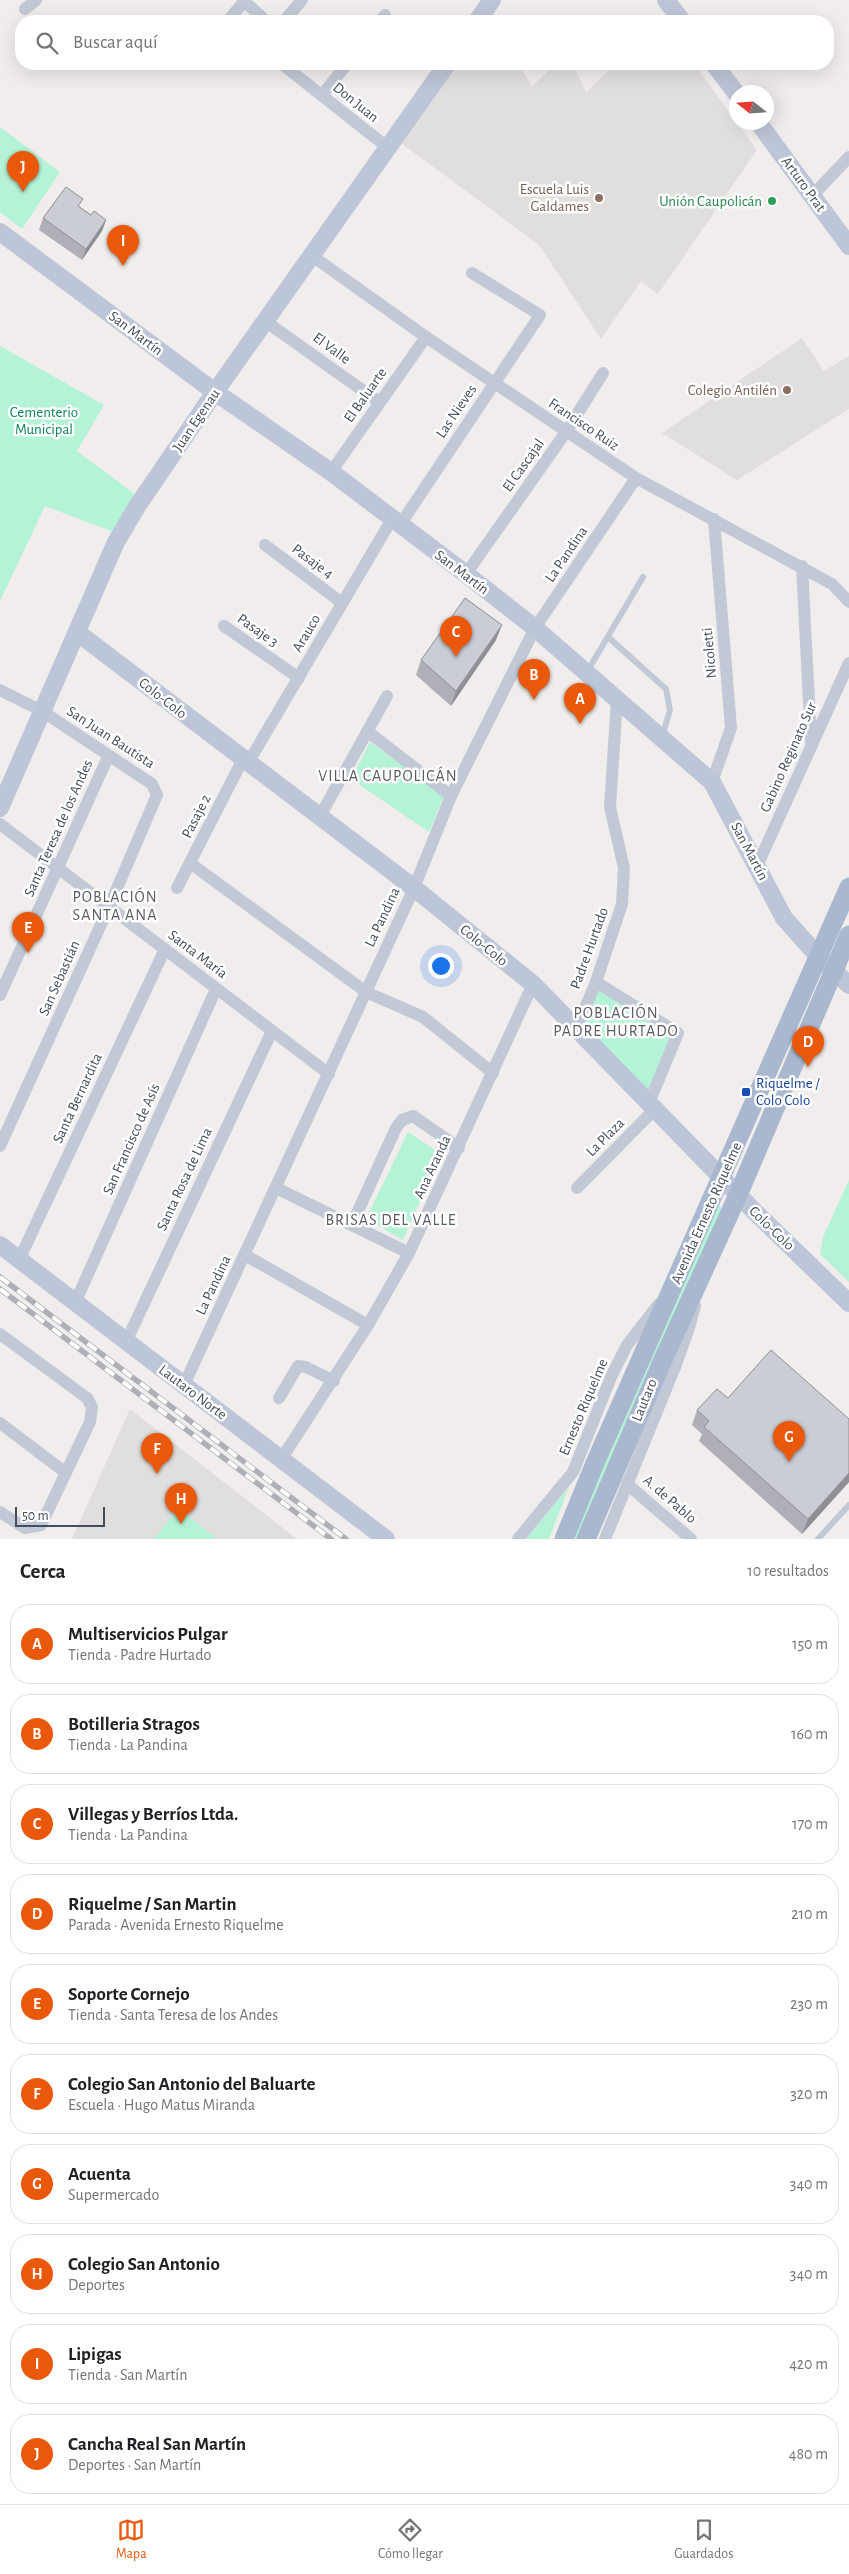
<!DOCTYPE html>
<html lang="es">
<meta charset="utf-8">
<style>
:root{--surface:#fff;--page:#f2f2f2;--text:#202124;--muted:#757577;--line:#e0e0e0;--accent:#ea580c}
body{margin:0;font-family:"Alegreya Sans",sans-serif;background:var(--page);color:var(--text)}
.compass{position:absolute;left:729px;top:85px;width:45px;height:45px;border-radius:50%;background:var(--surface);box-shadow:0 5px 20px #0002;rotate:287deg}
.scale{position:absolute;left:15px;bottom:12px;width:90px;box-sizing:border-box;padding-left:5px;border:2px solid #434d5c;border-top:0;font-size:14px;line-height:18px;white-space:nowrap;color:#434d5c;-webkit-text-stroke:4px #fff;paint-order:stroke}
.you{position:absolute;left:440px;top:965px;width:18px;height:18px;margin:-12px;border:4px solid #fff;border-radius:50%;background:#1a73e8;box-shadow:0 0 0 8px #1a73e833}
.badge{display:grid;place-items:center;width:32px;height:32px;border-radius:50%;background:var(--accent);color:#fff;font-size:16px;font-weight:700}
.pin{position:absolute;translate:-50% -41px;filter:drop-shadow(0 1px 2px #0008)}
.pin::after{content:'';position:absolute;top:26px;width:18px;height:15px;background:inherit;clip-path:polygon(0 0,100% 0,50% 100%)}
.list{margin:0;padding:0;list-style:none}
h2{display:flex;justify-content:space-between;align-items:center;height:65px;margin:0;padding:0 20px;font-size:21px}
h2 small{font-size:16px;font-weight:400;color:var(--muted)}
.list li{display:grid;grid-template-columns:32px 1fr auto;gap:15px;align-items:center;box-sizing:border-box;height:80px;margin:0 10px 10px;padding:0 10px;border:1px solid var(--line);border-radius:20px}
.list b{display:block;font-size:19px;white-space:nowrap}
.list p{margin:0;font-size:16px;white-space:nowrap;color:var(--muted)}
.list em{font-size:16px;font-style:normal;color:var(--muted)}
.icon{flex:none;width:28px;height:28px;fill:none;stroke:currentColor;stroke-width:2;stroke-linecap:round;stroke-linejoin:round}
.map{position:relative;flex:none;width:849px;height:1539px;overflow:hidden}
.search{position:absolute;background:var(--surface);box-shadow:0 5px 20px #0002;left:15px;right:15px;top:15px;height:55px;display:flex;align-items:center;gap:12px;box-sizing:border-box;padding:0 18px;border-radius:20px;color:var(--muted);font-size:19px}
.sheet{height:965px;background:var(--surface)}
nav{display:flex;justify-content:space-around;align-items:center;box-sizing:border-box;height:70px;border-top:1px solid var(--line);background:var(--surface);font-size:14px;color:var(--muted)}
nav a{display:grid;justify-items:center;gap:2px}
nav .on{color:var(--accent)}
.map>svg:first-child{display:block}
.education{fill:#e1dede}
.green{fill:#b5f3d6}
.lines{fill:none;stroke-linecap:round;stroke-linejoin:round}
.lane{stroke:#c1c9d6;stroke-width:6}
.street{stroke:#c1c9d6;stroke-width:12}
.secondary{stroke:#bdc6d8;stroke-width:18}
.primary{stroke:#a9b7cf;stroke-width:19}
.rail-casing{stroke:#aeb0b8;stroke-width:5.5}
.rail{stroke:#fff;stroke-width:4;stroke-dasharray:11;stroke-linecap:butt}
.wall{fill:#afb0b7}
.shaded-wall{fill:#8e9095}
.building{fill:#cbcdd5;stroke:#8e9095}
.education-dot{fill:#8d6e63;stroke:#fff;stroke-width:2}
.leisure-dot{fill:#2e9e5b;stroke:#fff;stroke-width:2}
.transit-dot{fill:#1a4fb4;stroke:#fff;stroke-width:2}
.labels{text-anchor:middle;stroke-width:5;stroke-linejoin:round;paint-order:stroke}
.street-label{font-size:15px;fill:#434d5c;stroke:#fff}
.education-label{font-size:15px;fill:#785e54;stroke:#fff;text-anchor:end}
.leisure-label{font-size:15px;fill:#27864d;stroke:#fff;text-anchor:end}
.park-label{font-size:15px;fill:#0d8459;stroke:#fff}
.transit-label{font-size:15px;fill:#164399;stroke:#fff;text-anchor:start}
.neighbourhood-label{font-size:16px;letter-spacing:1px;fill:#595c62;stroke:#fff}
</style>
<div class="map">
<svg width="849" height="1539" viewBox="0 0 849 1539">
<rect width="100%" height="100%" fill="#f0edec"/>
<g class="education">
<path d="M456,64H518L532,86L556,64H573L586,92L616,64H694L757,150L658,294L641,281L601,339L539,245L401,143Z"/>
<path d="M802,338L824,371L849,356V409L737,480L662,433Z"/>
<path d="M130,1409L297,1539H72Z"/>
</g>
<g class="green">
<path d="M0,127L60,172L22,229L0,212Z"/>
<path d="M0,346L104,405L77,451L136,495L114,532L45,506L0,601Z"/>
<path d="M370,742L444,796L429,832L351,779Z"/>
<path d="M596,987L674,1035L644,1109L579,1030Z"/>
<path d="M408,1132L441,1154L403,1240L366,1219Z"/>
<path d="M849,1180V1282L820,1254L823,1237Z"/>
<path d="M718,1205L725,1211L579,1539H571Z"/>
<path d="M569,1487L549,1539H526Z"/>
<path d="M178,1508L217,1539H154Z"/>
</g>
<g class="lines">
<g class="lane">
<path d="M608,637L666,689L670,710L662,737"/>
<path d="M587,672L643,577"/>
<path d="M818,1539L849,1505"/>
</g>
<g class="street">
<path d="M244,1L266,21"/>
<path d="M25,9L36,0"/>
<path d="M228,21L245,0"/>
<path d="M284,21L302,0"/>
<path d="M380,21L385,15"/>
<path d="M282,64L387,147"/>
<path d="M322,95L347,64"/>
<path d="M813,195L849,157"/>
<path d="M311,255L426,337L636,478L832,584L849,602"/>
<path d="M265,321L379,402"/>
<path d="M331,472L426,337"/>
<path d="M400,525L540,315L472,273"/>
<path d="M265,545L342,603"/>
<path d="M802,566L811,741"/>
<path d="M466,574L566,432L603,373"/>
<path d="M224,626L299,678"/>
<path d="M0,690L42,711L152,784L157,795L109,907L0,1146"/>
<path d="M367,731L451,796"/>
<path d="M248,763L392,519"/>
<path d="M712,782L731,728L714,519"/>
<path d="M319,818L387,696"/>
<path d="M0,824L329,1074"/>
<path d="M190,863L366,992L423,1017L493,1073"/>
<path d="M758,864L849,663"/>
<path d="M177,888L243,759"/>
<path d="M596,982L678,1033L649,1103"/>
<path d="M0,995L108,757"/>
<path d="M577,1027L596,982L622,904L624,868L610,807L617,699"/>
<path d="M276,1188L409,1253"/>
<path d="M577,1188L655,1109"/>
<path d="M352,1224L396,1128L402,1120L413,1116L459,1148"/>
<path d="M245,1255L368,1325"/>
<path d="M19,1260L165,949"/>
<path d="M75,1303L216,989"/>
<path d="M0,1334L87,1398L92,1407L90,1422L41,1525L25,1528L0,1512"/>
<path d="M126,1342L272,1031"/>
<path d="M184,1385L414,888L451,796L535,628L636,478"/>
<path d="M279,1398L298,1366L306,1367L334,1381"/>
<path d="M0,1423L66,1473"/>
<path d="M282,1458L368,1325L409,1253L533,984"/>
<path d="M627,1484L691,1539"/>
<path d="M518,1539L573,1472L611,1377L627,1345L659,1304"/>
<path d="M605,1539L675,1367L688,1331L695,1306"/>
</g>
<g class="secondary">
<path d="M666,0L682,21"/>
<path d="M477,21L492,0"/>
<path d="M714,64L736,93"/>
<path d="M758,122L849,246"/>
<path d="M0,232L215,392L331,472L466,574L535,628L712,782L784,918L818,956L849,985"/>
<path d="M78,633L414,888L533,984L757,1214L849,1303"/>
<path d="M0,808L116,542L138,505L215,392L447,64"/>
<path d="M0,1245L386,1539"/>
</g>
<g class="primary">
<path d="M564,1539L595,1463L849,887"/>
<path d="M586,1539L662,1362L738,1195L849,935"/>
</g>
<defs>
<g id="rail">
<path d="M0,1277L346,1539"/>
<path d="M0,1289L331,1539"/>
</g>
</defs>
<use href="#rail" class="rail-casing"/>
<use href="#rail" class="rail"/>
</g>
<g class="wall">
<path d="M80,207L91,215L106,220L102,231L82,260L39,230L43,218Z"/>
<path d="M496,640L451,706L416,675L421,660Z"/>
<path d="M728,1398L849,1419V1482L802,1534L699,1441L702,1434L692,1425L697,1410Z"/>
</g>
<g class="shaded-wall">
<path d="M106,220L102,231L82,260L86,249Z"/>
<path d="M502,625L496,640L451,706L456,691Z"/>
<path d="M849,1473V1482L802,1534L808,1519Z"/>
</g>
<g class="building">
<path d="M66,187L83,199L78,206L91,215L94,211L106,220L86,249L43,218Z"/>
<path d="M465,598L502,625L456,691L421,660Z"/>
<path d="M771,1350L849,1419V1473L808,1519L704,1427L709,1421L697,1410L717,1389L728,1398Z"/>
</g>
<g class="education-dot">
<circle cx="599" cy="198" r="5"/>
<circle cx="787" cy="390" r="5"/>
</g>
<circle class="leisure-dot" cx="772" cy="201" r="5"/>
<rect class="transit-dot" x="741" y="1087" width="10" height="10" rx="2.5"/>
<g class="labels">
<g class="street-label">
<text transform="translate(356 102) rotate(39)" y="5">Don Juan</text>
<text transform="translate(804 184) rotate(54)" y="5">Arturo Prat</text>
<text transform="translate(136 333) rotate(37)" y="5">San Martín</text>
<text transform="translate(332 348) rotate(36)" y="5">El Valle</text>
<text transform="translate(365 395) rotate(-55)" y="5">El Baluarte</text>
<text transform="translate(456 411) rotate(-56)" y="5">Las Nieves</text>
<text transform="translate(196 420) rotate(-56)" y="5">Juan Egenau</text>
<text transform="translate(584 424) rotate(34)" y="5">Francisco Ruiz</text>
<text transform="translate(523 465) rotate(-55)" y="5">El Cascajal</text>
<text transform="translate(566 554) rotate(-56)" y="5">La Pandina</text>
<text transform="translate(313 561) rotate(37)" y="5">Pasaje 4</text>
<text transform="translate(462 572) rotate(37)" y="5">San Martín</text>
<text transform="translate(258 630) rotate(35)" y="5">Pasaje 3</text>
<text transform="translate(306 633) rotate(-60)" y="5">Arauco</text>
<text transform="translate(709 653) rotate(-95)" y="5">Nicoletti</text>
<text transform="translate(163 698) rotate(38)" y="5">Colo-Colo</text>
<text transform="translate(111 737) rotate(33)" y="5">San Juan Bautista</text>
<text transform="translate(788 757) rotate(-66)" y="5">Gabino Reginato Sur</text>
<text transform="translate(196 816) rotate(-63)" y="5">Pasaje 2</text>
<text transform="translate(58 828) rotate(-66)" y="5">Santa Teresa de los Andes</text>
<text transform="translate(750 851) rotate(62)" y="5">San Martín</text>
<text transform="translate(382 917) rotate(-65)" y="5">La Pandina</text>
<text transform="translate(484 945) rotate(39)" y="5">Colo-Colo</text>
<text transform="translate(589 948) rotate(-70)" y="5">Padre Hurtado</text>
<text transform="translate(198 954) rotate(37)" y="5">Santa María</text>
<text transform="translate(59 978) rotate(-66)" y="5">San Sebastián</text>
<text transform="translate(77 1098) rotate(-65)" y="5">Santa Bernardita</text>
<text transform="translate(605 1137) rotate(-45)" y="5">La Plaza</text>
<text transform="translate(131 1139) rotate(-66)" y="5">San Francisco de Asís</text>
<text transform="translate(432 1167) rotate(-65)" y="5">Ana Aranda</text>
<text transform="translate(184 1179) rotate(-65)" y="5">Santa Rosa de Lima</text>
<text transform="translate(706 1213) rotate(-66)" y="5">Avenida Ernesto Riquelme</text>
<text transform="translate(772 1228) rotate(44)" y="5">Colo-Colo</text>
<text transform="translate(213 1285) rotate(-65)" y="5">La Pandina</text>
<text transform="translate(193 1392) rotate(37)" y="5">Lautaro Norte</text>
<text transform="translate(644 1400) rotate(-68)" y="5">Lautaro</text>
<text transform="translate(583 1407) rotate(-67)" y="5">Ernesto Riquelme</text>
<text transform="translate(670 1499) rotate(41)" y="5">A. de Pablo</text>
</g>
<g class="education-label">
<text x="589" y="194">Escuela Luis<tspan x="589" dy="17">Galdames</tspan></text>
<text x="777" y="395">Colegio Antilén</text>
</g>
<g class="leisure-label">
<text x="762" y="206">Unión Caupolicán</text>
</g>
<g class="park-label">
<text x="44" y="417">Cementerio<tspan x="44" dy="17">Municipal</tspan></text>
</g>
<g class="transit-label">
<text x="756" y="1088">Riquelme /<tspan x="756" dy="17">Colo Colo</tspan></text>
</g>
<g class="neighbourhood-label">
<text x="388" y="781">VILLA CAUPOLICÁN</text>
<text x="115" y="902">POBLACIÓN<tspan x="115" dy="18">SANTA ANA</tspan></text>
<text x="616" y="1018">POBLACIÓN<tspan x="616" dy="18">PADRE HURTADO</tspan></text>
<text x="391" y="1225">BRISAS DEL VALLE</text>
</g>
</g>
</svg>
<svg class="compass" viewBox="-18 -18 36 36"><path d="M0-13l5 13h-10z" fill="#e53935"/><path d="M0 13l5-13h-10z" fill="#757577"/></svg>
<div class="scale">50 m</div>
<div class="you"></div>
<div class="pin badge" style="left:580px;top:724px">A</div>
<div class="pin badge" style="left:534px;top:700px">B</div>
<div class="pin badge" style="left:456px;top:657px">C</div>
<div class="pin badge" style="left:808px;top:1067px">D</div>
<div class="pin badge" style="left:28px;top:953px">E</div>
<div class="pin badge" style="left:157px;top:1474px">F</div>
<div class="pin badge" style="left:789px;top:1462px">G</div>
<div class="pin badge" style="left:181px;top:1524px">H</div>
<div class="pin badge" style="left:123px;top:266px">I</div>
<div class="pin badge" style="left:23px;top:192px">J</div>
<div class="search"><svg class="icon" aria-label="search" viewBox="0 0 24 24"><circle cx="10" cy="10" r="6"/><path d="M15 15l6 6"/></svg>Buscar aquí</div>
</div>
<section class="sheet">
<h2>Cerca<small>10 resultados</small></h2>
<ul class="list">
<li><span class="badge">A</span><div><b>Multiservicios Pulgar</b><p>Tienda · Padre Hurtado</p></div><em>150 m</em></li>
<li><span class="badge">B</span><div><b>Botilleria Stragos</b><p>Tienda · La Pandina</p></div><em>160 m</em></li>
<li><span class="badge">C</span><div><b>Villegas y Berríos Ltda.</b><p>Tienda · La Pandina</p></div><em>170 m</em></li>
<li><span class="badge">D</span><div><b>Riquelme / San Martin</b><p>Parada · Avenida Ernesto Riquelme</p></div><em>210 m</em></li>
<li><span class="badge">E</span><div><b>Soporte Cornejo</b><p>Tienda · Santa Teresa de los Andes</p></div><em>230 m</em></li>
<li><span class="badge">F</span><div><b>Colegio San Antonio del Baluarte</b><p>Escuela · Hugo Matus Miranda</p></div><em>320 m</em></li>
<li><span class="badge">G</span><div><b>Acuenta</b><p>Supermercado</p></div><em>340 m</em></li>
<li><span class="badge">H</span><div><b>Colegio San Antonio</b><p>Deportes</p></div><em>340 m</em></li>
<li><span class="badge">I</span><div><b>Lipigas</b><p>Tienda · San Martín</p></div><em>420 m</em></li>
<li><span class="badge">J</span><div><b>Cancha Real San Martín</b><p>Deportes · San Martín</p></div><em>480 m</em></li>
</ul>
</section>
<nav>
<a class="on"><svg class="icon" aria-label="map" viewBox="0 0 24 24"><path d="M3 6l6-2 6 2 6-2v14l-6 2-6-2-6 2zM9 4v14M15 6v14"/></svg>Mapa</a>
<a><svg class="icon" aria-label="directions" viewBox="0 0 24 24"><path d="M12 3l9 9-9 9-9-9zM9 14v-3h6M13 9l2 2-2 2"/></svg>Cómo llegar</a>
<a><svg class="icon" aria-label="saved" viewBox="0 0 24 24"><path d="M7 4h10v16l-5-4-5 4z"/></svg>Guardados</a>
</nav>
